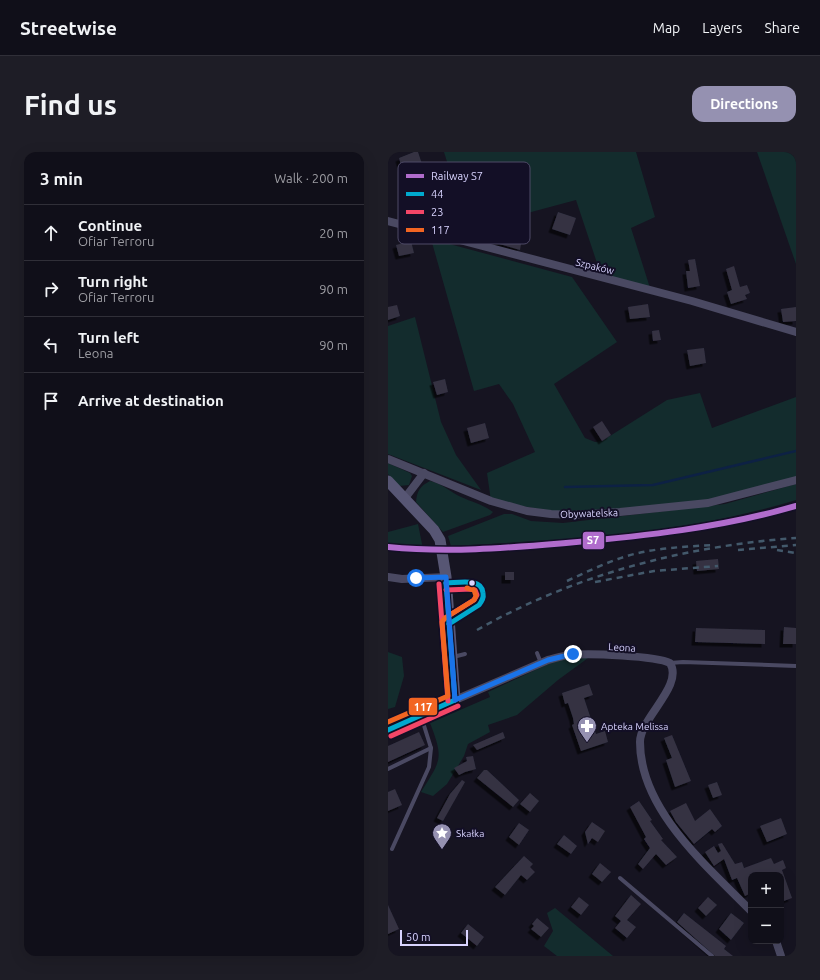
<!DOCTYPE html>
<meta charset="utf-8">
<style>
:root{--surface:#100f19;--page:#1e1d26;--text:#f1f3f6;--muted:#9c9ca2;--line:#302f38;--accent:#9591b1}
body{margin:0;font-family:Ubuntu,sans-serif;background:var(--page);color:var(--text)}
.controls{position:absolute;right:12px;bottom:12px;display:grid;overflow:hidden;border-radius:8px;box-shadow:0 4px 16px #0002}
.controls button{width:36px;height:36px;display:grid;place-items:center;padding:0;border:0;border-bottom:1px solid var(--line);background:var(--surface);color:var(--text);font:20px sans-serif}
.scale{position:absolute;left:12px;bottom:10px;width:68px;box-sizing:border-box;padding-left:4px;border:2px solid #d9d4ff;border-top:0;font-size:11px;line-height:14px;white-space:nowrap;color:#d9d4ff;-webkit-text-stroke:3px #130f26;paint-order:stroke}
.stop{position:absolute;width:12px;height:12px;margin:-9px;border:3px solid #1a73e8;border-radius:50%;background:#fff}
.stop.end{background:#1a73e8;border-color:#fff;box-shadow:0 1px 4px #0008}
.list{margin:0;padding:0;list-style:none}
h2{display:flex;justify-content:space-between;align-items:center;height:52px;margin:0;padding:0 16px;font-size:17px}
h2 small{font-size:13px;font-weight:400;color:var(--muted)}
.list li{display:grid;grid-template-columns:26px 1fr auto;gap:12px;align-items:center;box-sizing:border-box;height:56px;padding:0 16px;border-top:1px solid var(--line)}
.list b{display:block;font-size:15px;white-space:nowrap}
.list p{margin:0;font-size:13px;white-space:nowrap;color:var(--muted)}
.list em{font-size:13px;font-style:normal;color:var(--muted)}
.icon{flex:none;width:22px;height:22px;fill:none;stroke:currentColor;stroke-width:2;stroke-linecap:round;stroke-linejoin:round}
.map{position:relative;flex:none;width:408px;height:804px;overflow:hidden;border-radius:12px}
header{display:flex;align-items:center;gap:24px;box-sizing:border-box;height:56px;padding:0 20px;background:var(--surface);border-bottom:1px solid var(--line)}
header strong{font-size:19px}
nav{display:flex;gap:22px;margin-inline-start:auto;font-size:14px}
.intro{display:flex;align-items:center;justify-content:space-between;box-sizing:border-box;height:96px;padding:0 24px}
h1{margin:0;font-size:28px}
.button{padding:10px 18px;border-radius:12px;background:var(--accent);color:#fff;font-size:14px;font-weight:700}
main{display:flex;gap:24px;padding:0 24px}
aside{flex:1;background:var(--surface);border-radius:12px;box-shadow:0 4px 16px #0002}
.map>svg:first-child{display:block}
.green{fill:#132c2d}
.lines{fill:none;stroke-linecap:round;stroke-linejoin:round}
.stream{stroke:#0d2144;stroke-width:2.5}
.building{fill:#343243;filter:url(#shadow)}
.lane{stroke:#4a4962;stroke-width:4}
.street{stroke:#4a4962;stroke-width:8}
.secondary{stroke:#575674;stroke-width:11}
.rail{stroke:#43596b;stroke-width:2.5;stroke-dasharray:6 5;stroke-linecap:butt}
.bus-1-casing{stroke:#130f26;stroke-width:8}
.bus-2-casing{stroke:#130f26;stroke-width:8}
.bus-3-casing{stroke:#130f26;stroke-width:8}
.bus-1{stroke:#00a9ce;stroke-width:5}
.bus-2{stroke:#f34667;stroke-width:5}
.bus-3{stroke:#f26522;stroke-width:5}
.rail-1-casing{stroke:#130f26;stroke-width:9}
.rail-1{stroke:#b06ccc;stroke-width:6}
.route{stroke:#1a73e8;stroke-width:5}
.bus-dot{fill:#d9d4ff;stroke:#130f26;stroke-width:1.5}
.labels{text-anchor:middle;stroke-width:4;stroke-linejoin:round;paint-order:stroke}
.street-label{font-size:10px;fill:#d9d4ff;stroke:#130f26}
.poi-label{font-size:10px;fill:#d9d4ff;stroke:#130f26;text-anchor:start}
.key{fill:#130f26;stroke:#4e4a67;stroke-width:1}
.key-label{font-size:11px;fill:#d9d4ff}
.line-badge{stroke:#130f26;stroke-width:1.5}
.badge-label{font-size:11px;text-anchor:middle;font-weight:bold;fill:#fff}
</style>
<header>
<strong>Streetwise</strong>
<nav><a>Map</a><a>Layers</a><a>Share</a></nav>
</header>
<div class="intro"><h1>Find us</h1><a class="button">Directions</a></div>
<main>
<aside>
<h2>3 min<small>Walk · 200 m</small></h2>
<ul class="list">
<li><svg class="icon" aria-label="ahead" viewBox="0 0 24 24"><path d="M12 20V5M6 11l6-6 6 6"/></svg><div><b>Continue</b><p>Ofiar Terroru</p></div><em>20 m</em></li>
<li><svg class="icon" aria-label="right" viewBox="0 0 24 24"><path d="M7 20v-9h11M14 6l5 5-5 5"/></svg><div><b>Turn right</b><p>Ofiar Terroru</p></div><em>90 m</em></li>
<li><svg class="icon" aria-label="left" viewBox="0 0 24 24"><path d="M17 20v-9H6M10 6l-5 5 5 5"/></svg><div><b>Turn left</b><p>Leona</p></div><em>90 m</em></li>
<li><svg class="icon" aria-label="arrive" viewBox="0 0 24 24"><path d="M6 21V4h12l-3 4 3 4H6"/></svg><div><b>Arrive at destination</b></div></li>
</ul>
</aside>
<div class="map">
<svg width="408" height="804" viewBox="0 0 408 804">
<defs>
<filter id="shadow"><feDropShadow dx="-3.5" dy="3.5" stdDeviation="0" flood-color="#0009"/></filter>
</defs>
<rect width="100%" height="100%" fill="#161421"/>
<g class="green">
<path d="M56,0H248L267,65L243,76L263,139L214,126L188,48L121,66L112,48L94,20L64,26Z"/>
<path d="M369,0H408V112Z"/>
<path d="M43,87L184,125L229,190L166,232L197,286L207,290L214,289L279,248L312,241L324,276L408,245V328L320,351L186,363L103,349L99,321L147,300L125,252L111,232L86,239Z"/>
<path d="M27,165L53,270L68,303L93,338L0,302V174Z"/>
<path d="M0,311L22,321L24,324L21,333L11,334L0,322Z"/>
<path d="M42,329C55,332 62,340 73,345C84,350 96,353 105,360L102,363L55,380L28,350C29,339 32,334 42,329Z"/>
<path d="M408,332V348C296,382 179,388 63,394L60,384L116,362H124L143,369L175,371L337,352Z"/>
<path d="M30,372L35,397L0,391V380Z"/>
<path d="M0,500L14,505L16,524L7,555L0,557Z"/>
<path d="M179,506H200L170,528L129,563L100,573L102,580L80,592L76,604L59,632L45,644L33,640C53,608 56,607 42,571L102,545L100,540L158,513Z"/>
<path d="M167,756L225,804H169L156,794L165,779L159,761Z"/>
</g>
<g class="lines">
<path class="stream" d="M177,335L265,333L408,299"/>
</g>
<g class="building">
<path d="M26,0H30L34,12L14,17L11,6Z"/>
<path d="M170,60L188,66L182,83L164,77Z"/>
<path d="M110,85L133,92L132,98L108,91Z"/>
<path d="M23,89L26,101L11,104L8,93Z"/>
<path d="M307,107L312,134L300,136L298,119H302L300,108Z"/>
<path d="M346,114L352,135L359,133L362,141L357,143L359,147L343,152L339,140L344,138L338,117Z"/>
<path d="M260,152L262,165L242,167L240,155Z"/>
<path d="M9,153L12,164L0,168V155Z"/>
<path d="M408,155V169L395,170L393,157Z"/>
<path d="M271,178L273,188L265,189L264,179Z"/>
<path d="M316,196L318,211L302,214L299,198Z"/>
<path d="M57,227L60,240L49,243L45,230Z"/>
<path d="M214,269L223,283L214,289L205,275Z"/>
<path d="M97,271L101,286L83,291L79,276Z"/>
<path d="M330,407L331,417L309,419L308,409Z"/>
<rect x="117" y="420" width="9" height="8"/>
<path d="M396,475L408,476V492H395Z"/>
<path d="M308,476L377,478V492L307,490Z"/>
<path d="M201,532L205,543L196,546L208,582L217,579L220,590L193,599L184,573L186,572L185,566L180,551L177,552L174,541Z"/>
<path d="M31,580L37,593L0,610V594Z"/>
<path d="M115,580L117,586L89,598L85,593Z"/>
<path d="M284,583L303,629L287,635L278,608L284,606L276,586Z"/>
<path d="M85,604L88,617L77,620L71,623L66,616L79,609L78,605Z"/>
<path d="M96,618H99L131,648L125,655L89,626Z"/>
<path d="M74,628L77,630L55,669L49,666L62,642Z"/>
<path d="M329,630L334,643L325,646L320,633Z"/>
<path d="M7,637L14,653L0,659V640Z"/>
<path d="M142,641L151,649L142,660L132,652Z"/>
<path d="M251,649L264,668L262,669L275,687L273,688L289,705L278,713L268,702L255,717L250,712L262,696L256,687L258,685L242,655Z"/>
<path d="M298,651L307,669L322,657L334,674L327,680L324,677L306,692L288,670L282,659Z"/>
<path d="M393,666L399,682L379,690L372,674Z"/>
<path d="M204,670L217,679L210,690L204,686L200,692L197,680Z"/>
<path d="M131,671L141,678L131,693L121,685Z"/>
<path d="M176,683L189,694L183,702L169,692Z"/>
<path d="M334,691L347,712L354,710L356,716L383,706L386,712L395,708L398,716L394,718L404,746L393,750V723H363V741L357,744L349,726L344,728L336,707L326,714L317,700L326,694L330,701L333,699L330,692Z"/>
<path d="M136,704L145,712L142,715L147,720L139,728L133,723L117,743L107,735Z"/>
<path d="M212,711L223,720L214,730L204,722Z"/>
<path d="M243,743L253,752L239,768L248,775L239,786L227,776L233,769L227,764Z"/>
<path d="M191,745L201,753L193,763L183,755Z"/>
<path d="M320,745L329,753L318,764L310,756Z"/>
<path d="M0,753L11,777L0,782Z"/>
<path d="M296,761L338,794L336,797L345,804H327L289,770Z"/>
<path d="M343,761L356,771L343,788L331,777Z"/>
<path d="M149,766L161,776L153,785L143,777L146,774L144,772Z"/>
<path d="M80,772L96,785L89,794L73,781Z"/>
</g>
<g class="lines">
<g class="lane">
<path d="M59,431L86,430L92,433L95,441L93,451L63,471"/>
<path d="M149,501L153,511"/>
<path d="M65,505L77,502"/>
<path d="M282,511L295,510L408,514"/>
<path d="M0,617L43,596"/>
<path d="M4,697L41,615L43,596L33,564"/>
<path d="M232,726L324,804"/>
</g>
<g class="street">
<path d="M0,69L304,149L408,180"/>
<path d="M0,307L103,349L139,359L163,362L186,363L232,360L320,351L408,328"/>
<path d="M17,346L36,321"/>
<path d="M0,425L14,427L58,425"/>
<path d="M67,548L160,508C168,506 176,503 184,503C201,501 268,504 282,511C296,534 252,566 252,590C252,658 319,714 363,759"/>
<path d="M388,789L393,804"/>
</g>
<path class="secondary" d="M0,329L46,378L52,388L58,425L67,548L0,578"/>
<g class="rail">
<path d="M350,398L408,393"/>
<path d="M389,398L408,401"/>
<path d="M179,429C196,421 213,413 230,407C260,396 293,395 325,393"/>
<path d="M207,430L266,419L330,414"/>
<path d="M89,478C186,423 296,394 408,386"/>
</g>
<defs>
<g id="bus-1">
<path d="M58,431L67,548"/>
<path d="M58,431C69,431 94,425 95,441C96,446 94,449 91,453L61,472"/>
<path d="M0,578L67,548"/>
</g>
<g id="bus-2">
<path d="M51,432L60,549"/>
<path d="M57,466L86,448L89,443L87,438L84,437L58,438"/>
<path d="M3,584L70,554"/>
</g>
<path id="bus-3" d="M0,570L60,544L54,470L57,466L86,448L88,444L86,438L79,436"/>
</defs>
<use href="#bus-1" class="bus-1-casing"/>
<use href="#bus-2" class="bus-2-casing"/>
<use href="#bus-3" class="bus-3-casing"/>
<use href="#bus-1" class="bus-1"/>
<use href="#bus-2" class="bus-2"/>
<use href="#bus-3" class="bus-3"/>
<defs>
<path id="rail-1" d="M0,395C60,401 118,396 178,391C256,384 332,376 408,354"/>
</defs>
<use href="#rail-1" class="rail-1-casing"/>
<use href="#rail-1" class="rail-1"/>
</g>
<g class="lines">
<path class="route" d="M28,426L58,425L67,548L160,508L185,502"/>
</g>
<defs>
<symbol id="pharmacy-pin" viewBox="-11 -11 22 30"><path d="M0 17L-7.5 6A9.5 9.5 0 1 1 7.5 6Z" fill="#9591b1" stroke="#130f26"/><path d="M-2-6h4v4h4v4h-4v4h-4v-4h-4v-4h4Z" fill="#fff"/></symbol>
<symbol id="sight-pin" viewBox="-11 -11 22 30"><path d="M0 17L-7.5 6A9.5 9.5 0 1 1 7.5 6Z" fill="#9591b1" stroke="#130f26"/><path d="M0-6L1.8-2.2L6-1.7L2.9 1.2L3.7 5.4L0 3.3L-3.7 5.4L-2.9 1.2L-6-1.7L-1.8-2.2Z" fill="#fff"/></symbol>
</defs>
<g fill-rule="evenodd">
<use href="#pharmacy-pin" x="188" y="563" width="22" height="30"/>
<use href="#sight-pin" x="43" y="670" width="22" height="30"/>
</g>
<circle class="bus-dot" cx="84" cy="431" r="3.5"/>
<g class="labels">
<g class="street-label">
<text transform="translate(207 114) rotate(14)" y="4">Szpaków</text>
<text transform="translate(201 361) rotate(-2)" y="4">Obywatelska</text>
<text transform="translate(234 495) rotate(4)" y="4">Leona</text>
</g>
<g class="poi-label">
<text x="213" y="578">Apteka Melissa</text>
<text x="68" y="685">Skałka</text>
</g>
</g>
<rect x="10" y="10" width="132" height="82" rx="6" class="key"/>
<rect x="18" y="22" width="18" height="4" fill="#b06ccc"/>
<rect x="18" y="40" width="18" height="4" fill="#00a9ce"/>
<rect x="18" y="58" width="18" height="4" fill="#f34667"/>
<rect x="18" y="76" width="18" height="4" fill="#f26522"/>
<g class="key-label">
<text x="43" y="28">Railway S7</text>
<text x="43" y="46">44</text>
<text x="43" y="64">23</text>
<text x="43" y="82">117</text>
</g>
<g class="line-badge">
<rect x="194" y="379" width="23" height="19" rx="4" fill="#b06ccc"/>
<rect x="20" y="545" width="30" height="19" rx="4" fill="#f26522"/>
</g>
<g class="badge-label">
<text x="205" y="392">S7</text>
<text x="35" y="559">117</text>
</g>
</svg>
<div class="controls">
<button>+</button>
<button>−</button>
</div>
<div class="scale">50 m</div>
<div class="stop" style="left:28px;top:426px"></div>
<div class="stop end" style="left:185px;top:502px"></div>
</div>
</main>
